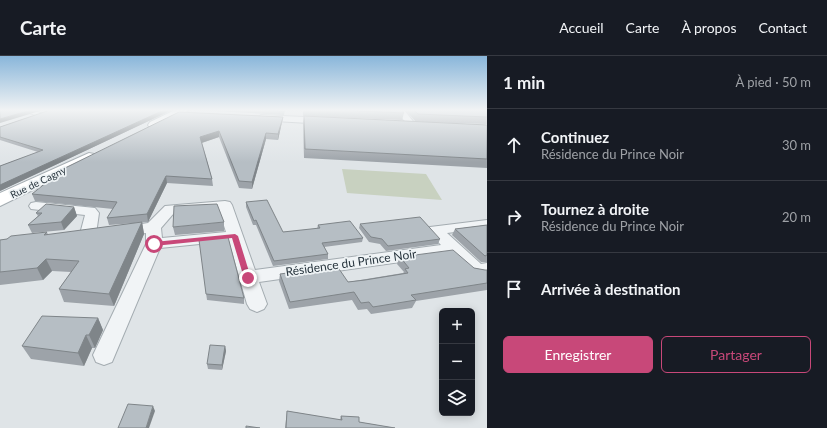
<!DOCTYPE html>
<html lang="fr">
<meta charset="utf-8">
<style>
:root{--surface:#171b24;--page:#20242c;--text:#f1f3f6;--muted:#9ea1a6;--line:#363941;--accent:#c84879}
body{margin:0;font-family:Lato,sans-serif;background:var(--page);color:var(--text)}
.controls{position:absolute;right:12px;bottom:12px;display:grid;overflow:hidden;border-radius:6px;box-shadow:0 2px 10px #0003}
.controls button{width:36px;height:36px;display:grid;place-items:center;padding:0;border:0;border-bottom:1px solid var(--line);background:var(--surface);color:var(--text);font:20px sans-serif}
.stop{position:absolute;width:12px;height:12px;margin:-9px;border:3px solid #c84879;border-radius:50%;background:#fff}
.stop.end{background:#c84879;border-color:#fff;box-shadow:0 1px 4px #0008}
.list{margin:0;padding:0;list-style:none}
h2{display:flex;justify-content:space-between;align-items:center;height:52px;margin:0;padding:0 16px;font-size:17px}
h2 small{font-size:13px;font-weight:400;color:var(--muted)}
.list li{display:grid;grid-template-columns:26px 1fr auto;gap:12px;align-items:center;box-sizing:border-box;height:72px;padding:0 16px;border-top:1px solid var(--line)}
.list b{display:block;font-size:15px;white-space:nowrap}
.list p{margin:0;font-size:13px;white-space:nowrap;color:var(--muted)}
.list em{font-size:13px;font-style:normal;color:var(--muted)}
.actions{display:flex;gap:8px;padding:12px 16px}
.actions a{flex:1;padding:9px 0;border:1px solid var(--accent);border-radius:6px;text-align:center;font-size:14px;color:var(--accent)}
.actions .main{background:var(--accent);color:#fff}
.icon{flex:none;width:22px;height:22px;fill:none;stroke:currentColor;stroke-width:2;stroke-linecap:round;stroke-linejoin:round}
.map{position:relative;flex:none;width:487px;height:372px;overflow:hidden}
header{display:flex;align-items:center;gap:24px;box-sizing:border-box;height:56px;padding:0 20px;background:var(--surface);border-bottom:1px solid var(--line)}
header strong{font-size:19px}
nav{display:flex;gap:22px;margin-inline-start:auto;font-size:14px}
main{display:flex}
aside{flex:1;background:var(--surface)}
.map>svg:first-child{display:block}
.green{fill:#c8d1c0}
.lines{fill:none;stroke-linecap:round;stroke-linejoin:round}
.minor-casing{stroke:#a4acb1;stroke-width:2}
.secondary-casing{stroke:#a4acb1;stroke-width:2}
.minor{fill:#f1f4f6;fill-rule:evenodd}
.secondary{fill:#fff;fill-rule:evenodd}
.wall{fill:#9da3a9}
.shaded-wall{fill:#7f8589}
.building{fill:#b6bec4;stroke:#7f8589}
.route{fill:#c84879}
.labels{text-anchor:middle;stroke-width:3.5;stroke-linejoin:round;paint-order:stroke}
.far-street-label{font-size:10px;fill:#28353e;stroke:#eef3f5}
.street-label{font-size:12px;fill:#28353e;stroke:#eef3f5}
</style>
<header>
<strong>Carte</strong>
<nav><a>Accueil</a><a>Carte</a><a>À propos</a><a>Contact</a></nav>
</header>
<main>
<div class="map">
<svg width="487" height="372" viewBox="0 0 487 372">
<rect width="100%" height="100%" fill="#dfe4e7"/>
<path class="green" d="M342,113L426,118L442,144L347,137Z"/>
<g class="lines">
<defs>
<g id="minor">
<path d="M21,54H33L45,59L41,61Z"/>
<path d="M396,54H404L416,69L415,71H409Z"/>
<path d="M261,59L326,62L330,65L326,68L258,64L257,62Z"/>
<path d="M225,145L230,146L232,149L255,214L441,189L427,174L430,171L487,164V172L447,177L481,208L487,207V219C469,223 462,210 450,199L259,226L267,248L264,253L257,256L250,253L247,248L229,185L160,192L112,306L104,309L96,306L93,299L146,188V177L123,180L118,178L115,175L118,172L148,167L165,150ZM219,154L226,176L162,182L161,172L174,157Z"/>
<path d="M36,146L95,152L99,157L96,178L93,181H83L80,178L85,159L31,153L29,150L31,147Z"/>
</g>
<g id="secondary">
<path d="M175,54H189L158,72H150L148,69L150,66Z"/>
<path d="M89,97L94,98L96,101L94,104L0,150V137Z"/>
</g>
</defs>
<use href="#minor" class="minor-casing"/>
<use href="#secondary" class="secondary-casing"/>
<use href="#minor" class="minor"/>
<use href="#secondary" class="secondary"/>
</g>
<g class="wall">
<path d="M50,54H172L0,135V110L38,96L0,84V71Z"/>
<path d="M198,54H285L284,59Z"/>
<path d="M303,54H402L404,57L402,64L303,60Z"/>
<path d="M405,54H487V68L416,66Z"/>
<path d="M179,56L283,61L282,66L278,84L266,83L252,133L239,132L219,81L202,87L212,123L213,130L167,127L148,166L109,169L107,162L113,153L35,145L32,138Z"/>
<path d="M304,60L487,69V112L304,102L303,67Z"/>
<path d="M246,146L283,176L317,173L318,169L363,182L362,186L324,191L328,198V203L273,210L256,169H253L246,151Z"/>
<path d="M74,151L77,160L64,174L32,177L28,169L38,160L36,157Z"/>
<path d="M142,166L144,178L114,250L64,246L59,233L71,216L52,215L43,224L0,229V184L47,176L48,179Z"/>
<path d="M224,166V175L175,179L173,171Z"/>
<path d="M360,168L440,183L438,188L386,195L380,188L369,186L359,172Z"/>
<path d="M487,169V206H481L452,179L455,173Z"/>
<path d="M199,184L244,242V248L207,244Z"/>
<path d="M400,201L474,212L485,214H487V234L416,245L412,252L371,258L367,253L358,254L352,244L289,253L279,225L280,218L348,226L403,217L404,216L397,208Z"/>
<path d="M98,262L103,274L95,292H92L84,310L31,303L22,290Z"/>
<path d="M225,290L226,295L222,314L208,313L207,308Z"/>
<path d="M287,355L340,364L341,360L359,366L395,372H285Z"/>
</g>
<g class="shaded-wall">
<path d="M31,54H43L0,67V63Z"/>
<path d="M164,54H172L0,135V129Z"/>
<path d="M283,61L282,66L278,84V78Z"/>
<path d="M219,75V81L201,87L200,81Z"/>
<path d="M266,77V83L252,133V126Z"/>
<path d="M166,120L167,127L148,166L147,158Z"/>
<path d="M74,151L77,160L64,174L61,166Z"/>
<path d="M142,166L144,178L114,250L109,238Z"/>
<path d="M46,203L52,215L43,224L37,212Z"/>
<path d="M98,262L103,274L95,292L89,279Z"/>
<path d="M86,279L92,292L84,310L78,297Z"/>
<path d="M225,290L226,295L222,314V309Z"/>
<path d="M153,350L155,355L149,372H146Z"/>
</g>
<g class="building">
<path d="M0,54H31L0,63Z"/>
<path d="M50,54H164L0,129V110L43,94L0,81V71Z"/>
<path d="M262,54H285L284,55Z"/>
<path d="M340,54H402L404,57Z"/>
<path d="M414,54H487V61L418,58Z"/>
<path d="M179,56L283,61L278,78L266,77L252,126L239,125L219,75L200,81L212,123L166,120L147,158L107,162L117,146L32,138L63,113Z"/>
<path d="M304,60L487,69V103L305,93Z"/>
<path d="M267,144L283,176L320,172L318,169L350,165L363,182L322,187L328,198L274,205L256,164L254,165L246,146Z"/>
<path d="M46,148L74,151L61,166L28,169L42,157H36Z"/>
<path d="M217,148L224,166L173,171L174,150Z"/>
<path d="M420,161L440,183L388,190L382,183L371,181L360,168Z"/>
<path d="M142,166L109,238L59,233L79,205L46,203L37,212L0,216V184L7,183L11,180L47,176L44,179Z"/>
<path d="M487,169V199L485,200L455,173Z"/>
<path d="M228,181L244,242L206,238L199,184Z"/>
<path d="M453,194L474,212L485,214H487V227L411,239L416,244L373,251L369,246L361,247L354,236L290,246L280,218L337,210L348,226L365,224L408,217L405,213L409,212L400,201Z"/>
<path d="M42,260L98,262L89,279H86L78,297L22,290Z"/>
<path d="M210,289L225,290L222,309L207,308Z"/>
<path d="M128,348L153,350L146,372H118Z"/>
<path d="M287,355L342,364L341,360L359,361V366L395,372H286Z"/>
<path d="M246,370L260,372H246Z"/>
</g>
<linearGradient id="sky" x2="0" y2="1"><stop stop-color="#89b6da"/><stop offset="0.51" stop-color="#f1f3f4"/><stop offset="1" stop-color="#f1f3f4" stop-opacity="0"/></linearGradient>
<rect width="487" height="106" fill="url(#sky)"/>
<path class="route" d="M235,178L238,180L251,222L250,223H245L244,222L232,182L154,190L151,188L154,186Z"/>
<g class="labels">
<g class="far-street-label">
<text transform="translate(38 126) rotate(-26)" y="4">Rue de Cagny</text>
</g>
<g class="street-label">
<text transform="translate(351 207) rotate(-8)" y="4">Résidence du Prince Noir</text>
</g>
</g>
</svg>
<div class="controls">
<button>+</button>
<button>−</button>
<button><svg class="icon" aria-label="layers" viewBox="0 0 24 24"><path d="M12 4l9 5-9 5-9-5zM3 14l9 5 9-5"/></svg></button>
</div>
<div class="stop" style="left:154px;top:188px"></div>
<div class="stop end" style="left:248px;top:222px"></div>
</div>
<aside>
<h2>1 min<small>À pied · 50 m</small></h2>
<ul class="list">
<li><svg class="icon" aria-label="ahead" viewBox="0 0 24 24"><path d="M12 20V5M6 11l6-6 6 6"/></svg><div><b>Continuez</b><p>Résidence du Prince Noir</p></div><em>30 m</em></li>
<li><svg class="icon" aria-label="right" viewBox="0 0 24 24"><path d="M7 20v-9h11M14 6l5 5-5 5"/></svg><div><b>Tournez à droite</b><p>Résidence du Prince Noir</p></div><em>20 m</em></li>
<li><svg class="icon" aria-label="arrive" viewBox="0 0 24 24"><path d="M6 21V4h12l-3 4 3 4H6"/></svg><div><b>Arrivée à destination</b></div></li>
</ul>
<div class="actions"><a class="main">Enregistrer</a><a>Partager</a></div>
</aside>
</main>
